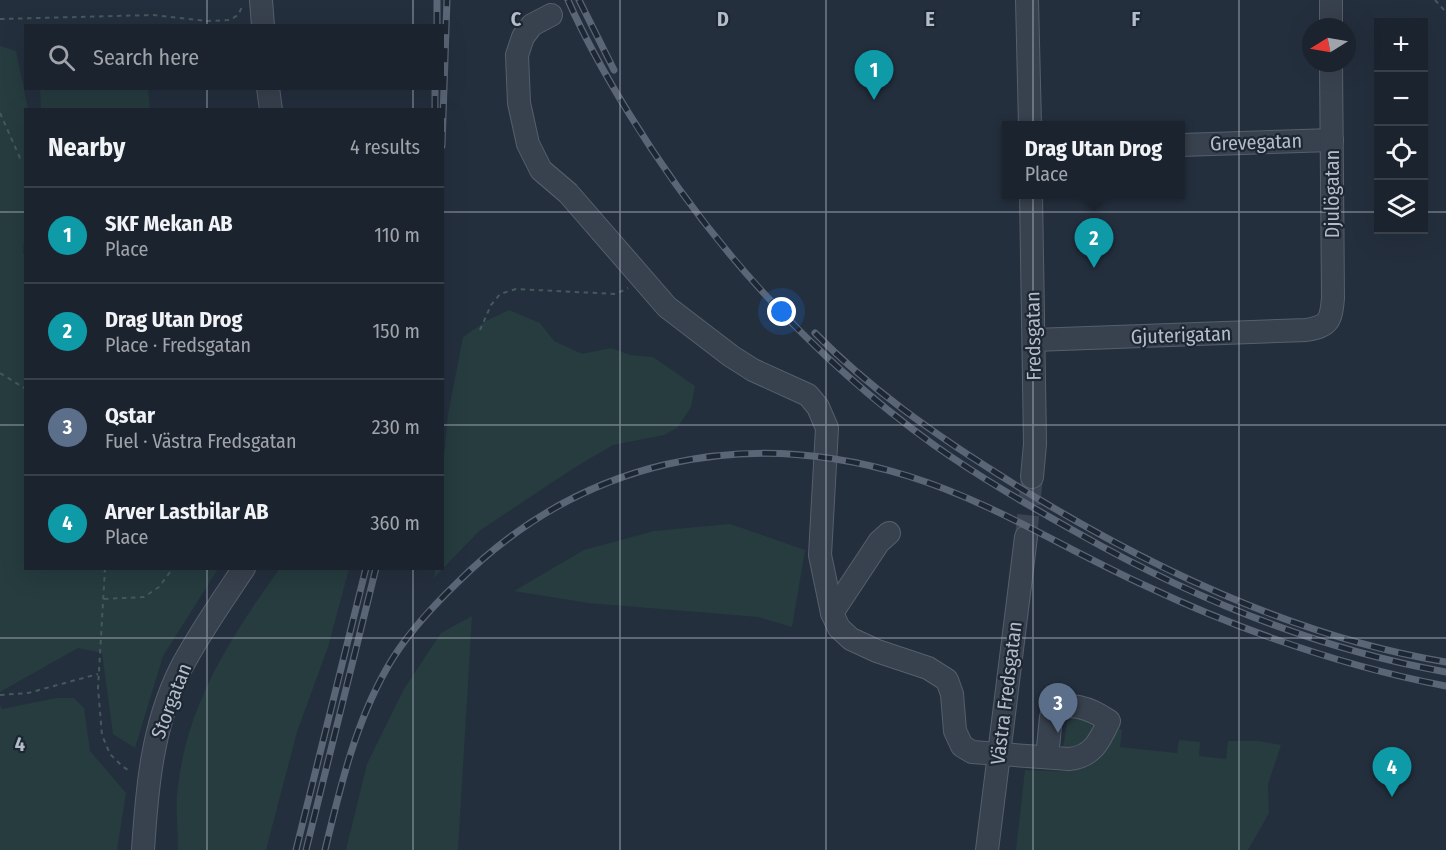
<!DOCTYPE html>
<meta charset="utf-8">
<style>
:root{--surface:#1b232e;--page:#282f3a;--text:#f1f3f6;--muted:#a0a4aa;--line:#39404a;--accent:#8ab4f8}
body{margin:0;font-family:"Fira Sans Condensed",sans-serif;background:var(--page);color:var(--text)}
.controls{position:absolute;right:18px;top:18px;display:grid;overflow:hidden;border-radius:0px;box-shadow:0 6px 24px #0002}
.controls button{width:54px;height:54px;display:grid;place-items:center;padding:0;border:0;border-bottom:2px solid var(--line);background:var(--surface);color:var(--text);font:30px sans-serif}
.compass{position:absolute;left:1302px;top:18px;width:54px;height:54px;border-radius:50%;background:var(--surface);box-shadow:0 6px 24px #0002;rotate:259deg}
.you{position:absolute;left:782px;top:312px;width:21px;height:21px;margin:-15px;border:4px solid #fff;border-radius:50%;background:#1a73e8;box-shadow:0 0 0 9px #1a73e833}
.badge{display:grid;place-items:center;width:39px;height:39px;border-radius:50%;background:var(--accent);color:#fff;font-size:20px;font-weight:700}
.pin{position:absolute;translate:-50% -50px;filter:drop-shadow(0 2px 3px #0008)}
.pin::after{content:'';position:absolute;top:32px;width:21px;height:18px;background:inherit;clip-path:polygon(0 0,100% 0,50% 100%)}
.popup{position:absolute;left:1002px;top:121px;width:183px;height:78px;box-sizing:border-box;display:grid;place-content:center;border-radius:0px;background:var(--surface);filter:drop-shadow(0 2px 4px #0005);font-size:20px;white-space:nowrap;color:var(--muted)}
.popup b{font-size:22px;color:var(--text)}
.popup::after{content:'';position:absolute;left:50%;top:100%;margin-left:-12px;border:12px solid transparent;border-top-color:var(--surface)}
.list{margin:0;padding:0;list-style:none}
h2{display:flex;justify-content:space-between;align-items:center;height:78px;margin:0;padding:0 24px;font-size:26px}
h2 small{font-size:20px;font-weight:400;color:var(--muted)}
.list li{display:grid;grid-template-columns:39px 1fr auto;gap:18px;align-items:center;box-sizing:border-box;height:96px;padding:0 24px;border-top:2px solid var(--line)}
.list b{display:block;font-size:22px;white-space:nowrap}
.list p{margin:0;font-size:20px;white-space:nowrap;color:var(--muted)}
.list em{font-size:20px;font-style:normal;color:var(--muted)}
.icon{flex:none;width:33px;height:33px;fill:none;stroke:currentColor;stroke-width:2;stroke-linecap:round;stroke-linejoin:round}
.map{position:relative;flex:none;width:1446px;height:850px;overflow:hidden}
.search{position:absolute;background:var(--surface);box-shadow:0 6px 24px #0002;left:24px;top:24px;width:420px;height:66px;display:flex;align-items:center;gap:15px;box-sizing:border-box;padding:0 21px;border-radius:0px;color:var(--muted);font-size:22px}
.panel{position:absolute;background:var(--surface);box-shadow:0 6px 24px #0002;left:24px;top:108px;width:420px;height:462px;border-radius:0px}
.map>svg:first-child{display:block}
.green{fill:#263c3f}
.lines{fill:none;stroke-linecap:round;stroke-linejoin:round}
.minor-tunnel{stroke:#3a4453;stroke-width:22;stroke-dasharray:22 11;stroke-linecap:butt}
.minor-casing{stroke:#565f6c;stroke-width:24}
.path{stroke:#44595c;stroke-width:2;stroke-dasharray:4.5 4.5;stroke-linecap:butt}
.minor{stroke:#38414e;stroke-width:22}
.rail-casing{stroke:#5a6575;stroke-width:7}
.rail{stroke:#1d2633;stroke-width:4.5;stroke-dasharray:14;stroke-linecap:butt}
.grid{fill:none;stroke:#b4bcc9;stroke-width:1.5;stroke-opacity:0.55}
.labels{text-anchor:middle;stroke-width:4.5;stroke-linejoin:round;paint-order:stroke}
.street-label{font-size:20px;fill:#b4bcc9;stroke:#1d2633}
.grid-label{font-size:20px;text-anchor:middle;font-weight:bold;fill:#b4bcc9;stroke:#1d2633;stroke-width:4.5;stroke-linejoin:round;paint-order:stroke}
</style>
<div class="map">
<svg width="1446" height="850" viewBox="0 0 1446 850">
<rect width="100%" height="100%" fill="#242f3e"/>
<g class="green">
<path d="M0,46L16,51L28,109L26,110V218L23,253L26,255V568L218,569L163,656L135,748L113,734L102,653L78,648L0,692Z"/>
<path d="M40,89H148L150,109H41Z"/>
<path d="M509,310L540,323L554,341L582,354L611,348L630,355L653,357L695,386L691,407L677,428L664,435L613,445L574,468L479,531L434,578L435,569L442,568V481L448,414L463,337L486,321Z"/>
<path d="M730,524L805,550L792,627L758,617L588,603L514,591L584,550L654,531Z"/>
<path d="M279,569H349L328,647L297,732L266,850H178C178,829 175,807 178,786C188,702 232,636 279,569Z"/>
<path d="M472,616L458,850H346L367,764L404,689L441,633Z"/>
<path d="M57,698H74L84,708L90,751L126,793L117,850H0V705L2,709Z"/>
<path d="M1072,718C1088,718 1095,722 1093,739L1062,755L1067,722Z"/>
<path d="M1119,729L1122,730L1120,747L1177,753L1179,740L1200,742L1199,756L1226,759L1228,741H1259L1281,745L1268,784L1269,813L1248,850H1016L1025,770C1050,770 1084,777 1101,757C1109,748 1111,737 1119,729Z"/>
</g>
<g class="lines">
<path class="minor-tunnel" d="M1026,537L1032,477"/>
<defs>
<g id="minor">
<path d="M261,0L263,26"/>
<path d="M1027,0L1030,125"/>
<path d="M1331,0V27"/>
<path d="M551,15L532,25L523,37L517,55L519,103L528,144L541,170L568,193L667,307L731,356L753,370L808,395L818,407L827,428L820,555L832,613L839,628L851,639L877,651L928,668L947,680L952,694L955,731L962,746L972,752L1069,759C1093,757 1100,740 1109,721C1093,710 1064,696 1051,717L1047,757"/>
<path d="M268,88L271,110"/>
<path d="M1181,145L1332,140"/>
<path d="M1031,194L1035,444L1032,477"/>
<path d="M1034,340L1306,330C1329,326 1331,321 1333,298L1331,63"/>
<path d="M832,613L879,542L889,533"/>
<path d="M143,850C147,788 152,727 180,670C198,635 222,601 244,568"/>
<path d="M987,850L1026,537"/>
</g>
</defs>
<use href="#minor" class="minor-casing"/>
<g class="path">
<path d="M1435,0L1446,12"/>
<path d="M0,19L154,15L207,21L230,20L238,15L242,7"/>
<path d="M0,113L20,158L26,161"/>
<path d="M480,330L491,305L500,294L516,289L616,294L628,288"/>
<path d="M0,373L26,389"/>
<path d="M105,568L98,688L102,735L110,754L122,766L131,772"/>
<path d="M104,599L144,597L159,587L173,568"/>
<path d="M0,695L28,693L98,674"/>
</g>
<use href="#minor" class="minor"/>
<defs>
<g id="rail">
<path d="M568,0C585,39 606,76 628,112C707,241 810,356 934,445C979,477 1028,505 1076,532C1190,597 1316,649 1446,672"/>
<path d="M579,0L614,70"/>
<path d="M437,26V0"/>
<path d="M435,110V88"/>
<path d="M442,146L447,0"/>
<path d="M815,333C869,388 933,433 998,474C1132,559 1287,636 1446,662"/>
<path d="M296,850L366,568"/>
<path d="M306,850L376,568"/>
<path d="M325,850C340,788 355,724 387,668C405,636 431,608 457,583C580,460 743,425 908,476C992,502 1067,550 1146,586C1242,631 1342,666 1446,686"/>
</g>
</defs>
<use href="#rail" class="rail-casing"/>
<use href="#rail" class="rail"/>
</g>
<path class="grid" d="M207,0V26M413,0V26M620,0V850M826,0V850M1033,0V850M1239,0V850M207,88V110M413,88V110M0,212H26M442,212H1378M1424,212H1446M0,425H26M442,425H1446M207,568V850M413,568V850M0,638H1446"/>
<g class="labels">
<g class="street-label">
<text transform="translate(1256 142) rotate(-2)" y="7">Grevegatan</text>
<text transform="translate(1332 194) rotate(-90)" y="7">Djulögatan</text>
<text transform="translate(1181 335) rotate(-2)" y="7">Gjuterigatan</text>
<text transform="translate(1033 336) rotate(-91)" y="7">Fredsgatan</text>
<text transform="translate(1006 693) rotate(-83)" y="7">Västra Fredsgatan</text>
<text transform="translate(171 701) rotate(-69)" y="7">Storgatan</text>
</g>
</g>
<g class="grid-label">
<text x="516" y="26">C</text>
<text x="723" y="26">D</text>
<text x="930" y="26">E</text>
<text x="1136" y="26">F</text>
<text x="20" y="751">4</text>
</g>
</svg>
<div class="controls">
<button>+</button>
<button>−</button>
<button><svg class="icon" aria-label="locate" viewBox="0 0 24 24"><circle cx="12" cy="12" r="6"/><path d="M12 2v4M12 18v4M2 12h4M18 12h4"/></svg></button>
<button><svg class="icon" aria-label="layers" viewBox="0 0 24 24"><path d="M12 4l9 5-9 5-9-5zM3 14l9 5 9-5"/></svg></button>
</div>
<svg class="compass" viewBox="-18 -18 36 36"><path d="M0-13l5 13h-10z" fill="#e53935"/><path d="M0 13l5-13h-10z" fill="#a0a4aa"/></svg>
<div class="you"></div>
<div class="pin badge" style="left:874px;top:100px;background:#0f9aa8">1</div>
<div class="pin badge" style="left:1094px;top:268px;background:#0f9aa8">2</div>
<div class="popup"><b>Drag Utan Drog</b>Place</div>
<div class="pin badge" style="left:1058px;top:733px;background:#5c6f8a">3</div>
<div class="pin badge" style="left:1392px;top:797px;background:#0f9aa8">4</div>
<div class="search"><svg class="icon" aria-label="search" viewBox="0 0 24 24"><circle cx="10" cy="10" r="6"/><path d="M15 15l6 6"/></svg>Search here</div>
<section class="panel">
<h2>Nearby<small>4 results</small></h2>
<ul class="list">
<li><span class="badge" style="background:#0f9aa8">1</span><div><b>SKF Mekan AB</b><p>Place</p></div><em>110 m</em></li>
<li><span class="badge" style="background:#0f9aa8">2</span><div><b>Drag Utan Drog</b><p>Place · Fredsgatan</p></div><em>150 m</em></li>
<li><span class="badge" style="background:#5c6f8a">3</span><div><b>Qstar</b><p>Fuel · Västra Fredsgatan</p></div><em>230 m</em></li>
<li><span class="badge" style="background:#0f9aa8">4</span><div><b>Arver Lastbilar AB</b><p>Place</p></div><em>360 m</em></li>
</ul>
</section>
</div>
